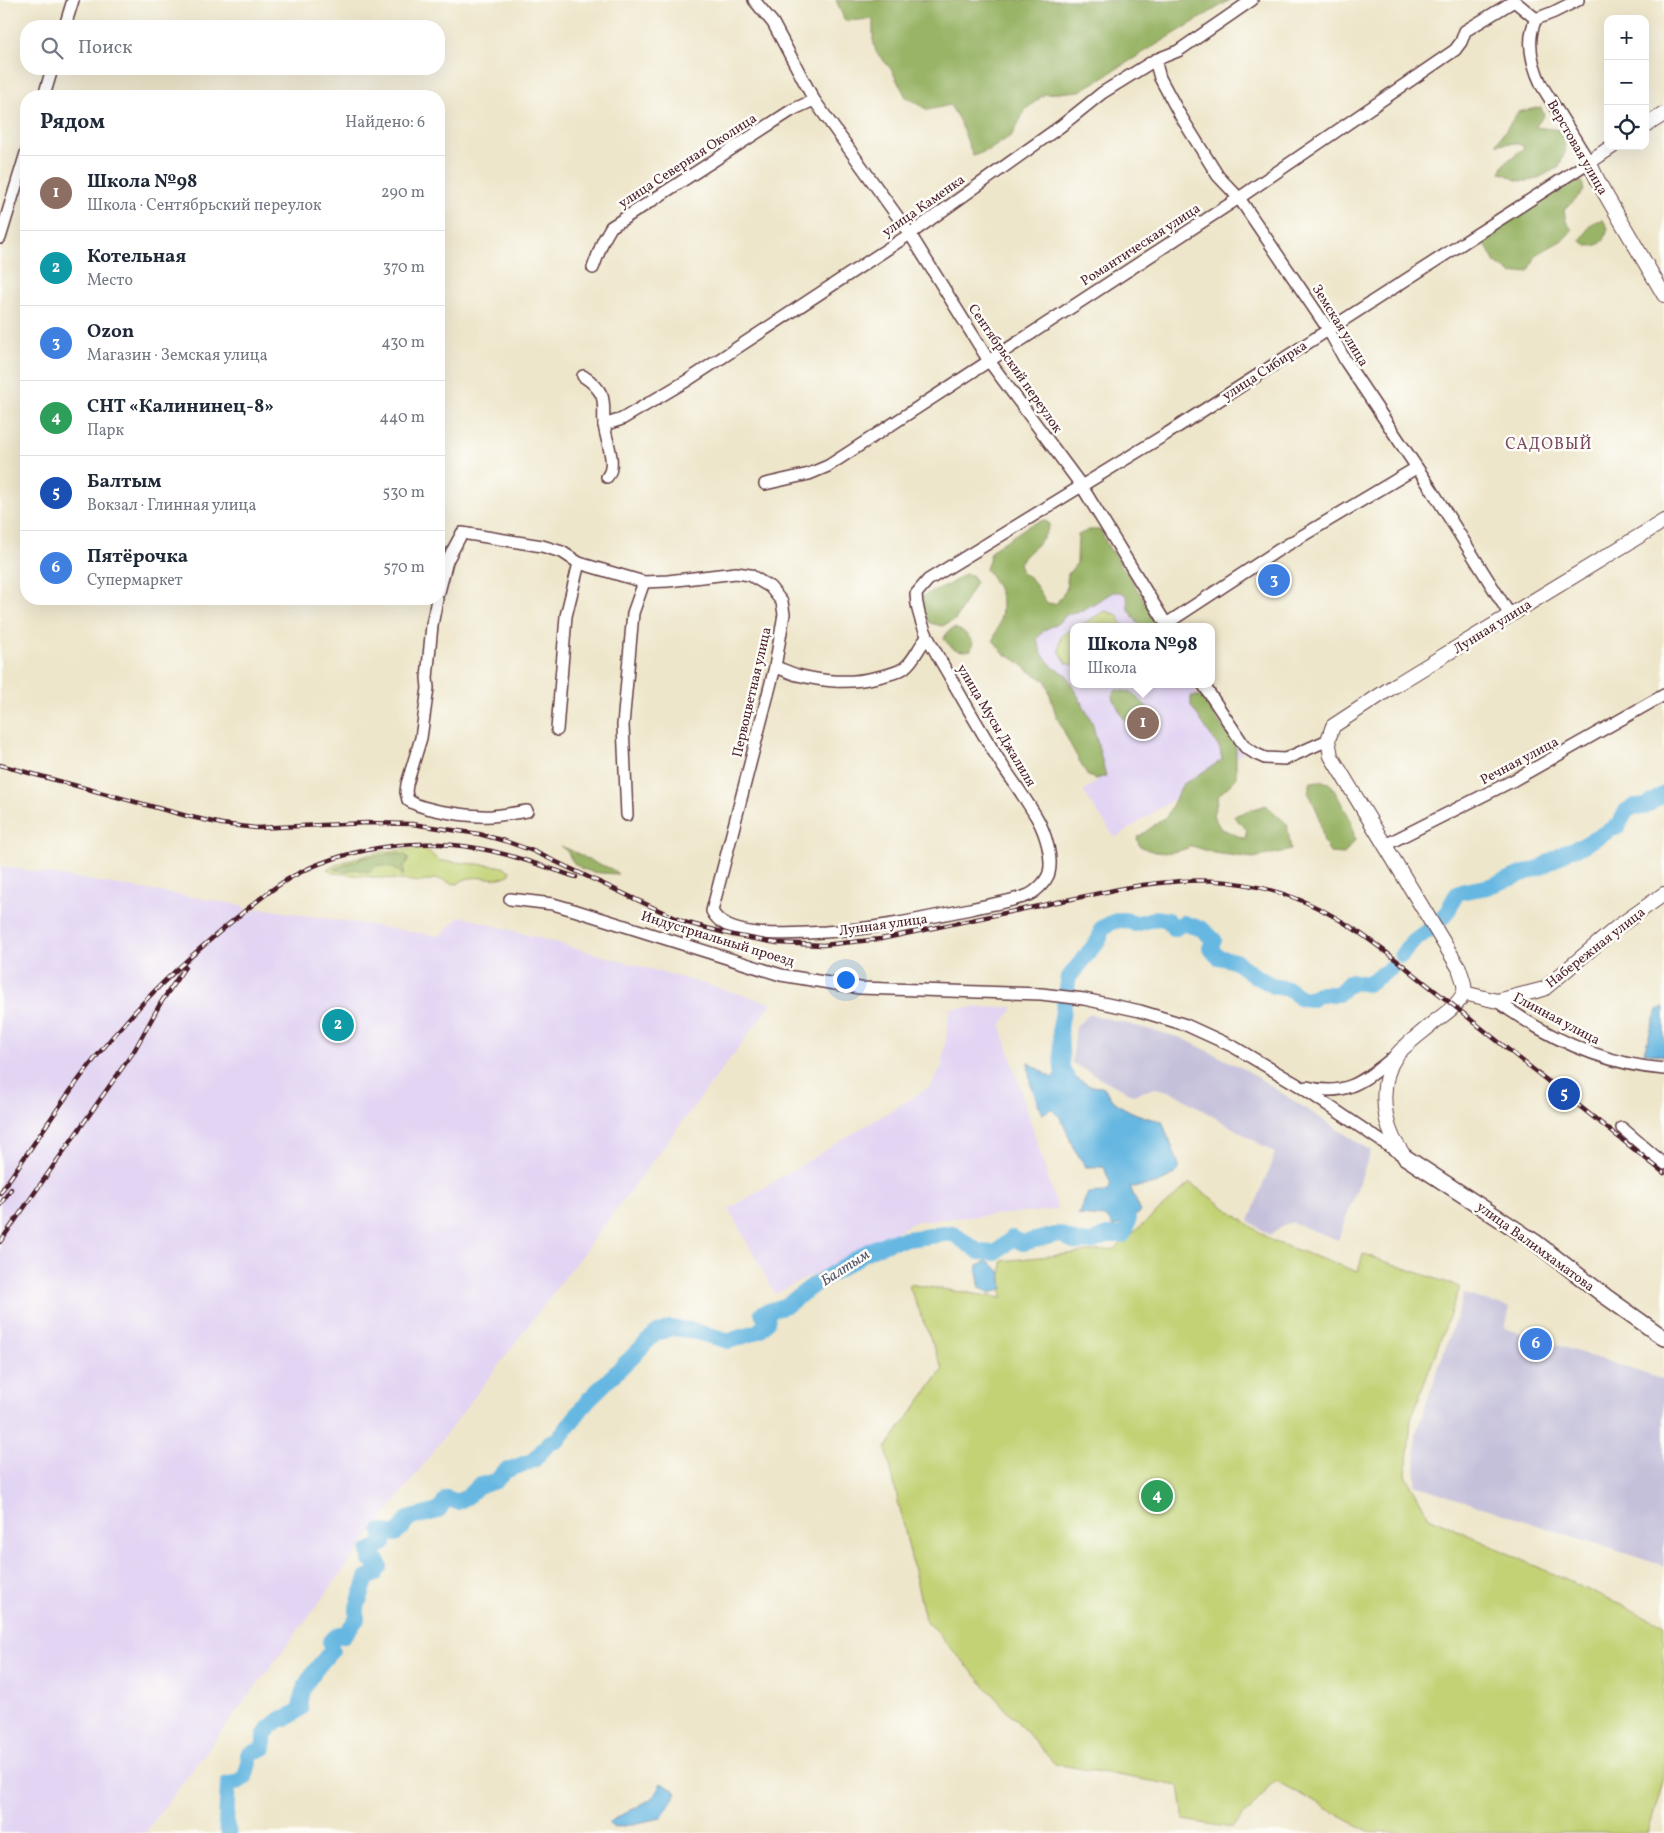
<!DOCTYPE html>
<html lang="ru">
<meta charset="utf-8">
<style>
:root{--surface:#fff;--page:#f6f6f7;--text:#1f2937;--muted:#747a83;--line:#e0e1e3;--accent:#b5179e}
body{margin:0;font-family:Vollkorn,serif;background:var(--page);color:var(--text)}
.controls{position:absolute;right:15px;top:15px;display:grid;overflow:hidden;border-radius:10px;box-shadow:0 5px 20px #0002}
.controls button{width:45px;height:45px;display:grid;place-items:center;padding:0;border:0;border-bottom:1px solid var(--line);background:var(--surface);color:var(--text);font:25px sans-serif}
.you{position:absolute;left:845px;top:979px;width:18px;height:18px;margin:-12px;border:4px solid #fff;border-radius:50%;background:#1a73e8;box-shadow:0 0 0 8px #1a73e833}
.badge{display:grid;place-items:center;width:32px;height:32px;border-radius:50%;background:var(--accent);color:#fff;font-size:16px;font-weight:700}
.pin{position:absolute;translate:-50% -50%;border:2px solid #fff;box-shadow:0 1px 5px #0006}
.popup{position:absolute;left:1070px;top:623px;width:145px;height:65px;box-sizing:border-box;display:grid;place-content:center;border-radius:10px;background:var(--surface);filter:drop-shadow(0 1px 4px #0005);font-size:16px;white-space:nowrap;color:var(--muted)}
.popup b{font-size:19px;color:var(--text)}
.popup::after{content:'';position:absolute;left:50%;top:100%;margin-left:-10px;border:10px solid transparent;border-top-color:var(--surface)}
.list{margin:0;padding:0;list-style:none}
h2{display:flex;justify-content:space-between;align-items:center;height:65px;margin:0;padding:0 20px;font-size:21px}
h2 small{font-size:16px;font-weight:400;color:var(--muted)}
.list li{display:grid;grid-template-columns:32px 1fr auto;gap:15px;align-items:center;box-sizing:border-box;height:75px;padding:0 20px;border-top:1px solid var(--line)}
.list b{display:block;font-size:19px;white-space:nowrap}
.list p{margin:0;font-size:16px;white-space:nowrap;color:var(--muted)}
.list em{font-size:16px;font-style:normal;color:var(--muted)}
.icon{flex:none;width:28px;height:28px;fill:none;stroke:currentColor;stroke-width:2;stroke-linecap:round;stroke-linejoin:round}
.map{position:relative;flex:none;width:1664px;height:1833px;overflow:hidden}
.search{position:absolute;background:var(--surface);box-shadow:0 5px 20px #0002;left:20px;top:20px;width:425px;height:55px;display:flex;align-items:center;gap:12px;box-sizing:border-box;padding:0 18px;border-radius:20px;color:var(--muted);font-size:19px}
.panel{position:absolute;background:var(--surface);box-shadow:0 5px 20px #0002;left:20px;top:90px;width:425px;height:515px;border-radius:20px}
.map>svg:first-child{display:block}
.built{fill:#e2d4f3}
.industrial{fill:#c5c0da}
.green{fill:#c2d275;stroke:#867850}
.forest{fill:#99b466;stroke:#726a48}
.water{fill:#66b7e1;stroke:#586b86}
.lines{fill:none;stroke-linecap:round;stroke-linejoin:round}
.river{stroke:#66b7e1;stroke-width:16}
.minor-casing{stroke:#633d43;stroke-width:14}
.tertiary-casing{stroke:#633d43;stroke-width:16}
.secondary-casing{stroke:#633d43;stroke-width:18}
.minor{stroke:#fff;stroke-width:11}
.tertiary{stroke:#fff;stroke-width:14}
.secondary{stroke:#fff;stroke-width:15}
.rail-casing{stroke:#4a1f2b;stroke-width:4.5}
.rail{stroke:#fdfcf7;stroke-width:2.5;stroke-dasharray:8;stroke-linecap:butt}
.labels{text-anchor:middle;stroke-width:5;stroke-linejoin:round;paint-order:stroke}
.street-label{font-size:14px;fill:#4a1f2b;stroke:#fdfcf7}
.water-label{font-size:15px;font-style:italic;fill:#54546b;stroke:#fdfcf7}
.quarter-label{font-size:16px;letter-spacing:1px;fill:#794961;stroke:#fdfcf7}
</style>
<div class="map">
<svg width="1664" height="1833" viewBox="0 0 1664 1833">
<rect width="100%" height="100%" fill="#fdfcf7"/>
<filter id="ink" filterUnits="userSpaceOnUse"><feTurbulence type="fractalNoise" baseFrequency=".02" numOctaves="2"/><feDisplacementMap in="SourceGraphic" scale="10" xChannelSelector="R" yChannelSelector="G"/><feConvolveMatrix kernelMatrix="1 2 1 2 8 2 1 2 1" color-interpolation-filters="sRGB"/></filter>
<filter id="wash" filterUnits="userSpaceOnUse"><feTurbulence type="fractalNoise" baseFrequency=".0096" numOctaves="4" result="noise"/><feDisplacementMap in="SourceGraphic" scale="20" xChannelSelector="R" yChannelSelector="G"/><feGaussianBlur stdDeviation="1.12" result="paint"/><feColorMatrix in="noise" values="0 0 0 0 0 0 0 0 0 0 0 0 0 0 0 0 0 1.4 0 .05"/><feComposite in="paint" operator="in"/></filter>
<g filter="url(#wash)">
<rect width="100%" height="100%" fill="#eee6ca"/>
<g class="built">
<path d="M1122,573L1155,627H1074V684H1190L1243,753L1115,838L1083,791L1098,781L1020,636Z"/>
<path d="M0,866L242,905L249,914L258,908L440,936L460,916L772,1003L145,1833H0Z"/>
<path d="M1014,1007L1001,1026L1058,1210L917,1221L775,1294L729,1209L931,1086L942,1066L950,1008Z"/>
</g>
<g class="industrial">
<path d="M1090,1014L1182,1038L1248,1071L1371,1151L1338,1240L1291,1222L1269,1235L1249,1221L1275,1153L1172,1092L1155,1088L1133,1095L1072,1063L1076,1026Z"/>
<path d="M1464,1294L1510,1308L1505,1328L1664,1380V1566L1415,1485L1416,1433Z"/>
</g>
<g class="green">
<path d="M1105,611L1118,615L1123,627H1077Z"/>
<path d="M1074,628V665L1066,663L1059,650L1061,636Z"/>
<path d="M425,849C432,852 434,859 442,861L499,866L505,868L510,871V874C495,885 472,870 458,884C451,884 444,880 437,879C431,879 426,882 420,882L333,873L327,869C357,854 392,848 425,849Z"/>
<path d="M1190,1183L1272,1241L1358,1272L1363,1254L1460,1287L1411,1419L1406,1475L1429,1517L1664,1625V1779L1648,1833H1371L1276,1781L1232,1828L1184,1820L1179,1786L1055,1764L925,1619L886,1448L943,1369L908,1284L1002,1298V1261L1115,1249Z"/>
</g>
<g class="forest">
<path d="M836,0H1230L1080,91L1045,94L1026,109L1012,135L991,149L973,156L960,122L950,105L928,110L906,97L891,69L876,52L873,40V19L845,21Z"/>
<path d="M1541,107L1544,116L1535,127L1561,130L1566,150L1558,168C1546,172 1536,183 1522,181C1514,181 1507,174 1500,172L1506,162L1525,147L1516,143L1496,144L1518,112Z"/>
<path d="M1571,180L1582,182L1584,191L1564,210L1566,221L1572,230L1564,239L1536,255L1529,271L1513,274L1495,263L1483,240L1489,233Z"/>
<path d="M1603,220L1608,228C1604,242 1602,246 1587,246L1580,240C1590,230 1587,221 1603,220Z"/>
<path d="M1044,520L1050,524C1043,545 1030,547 1019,563L1022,573L1031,578L1047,603L1056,604L1066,590L1068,574L1077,563L1078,535L1089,530H1100L1109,548L1119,559V566L1125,569L1160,627H1140L1128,608L1127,596L1121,592H1113L1083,610L1068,614L1057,624L1044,630L1037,639L1042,654L1054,668L1066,674L1092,722L1106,776L1096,779L1088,776L1071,746L1056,715L1046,681L1032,673L1016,660L1004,654L993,640C1006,609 1006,596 986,569L992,550L1028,526Z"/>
<path d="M965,574L972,575L976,582L956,619L942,626L930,623L924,614L922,596L948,585Z"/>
<path d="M954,628L964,632L973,642L971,650C959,653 952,649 944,639L947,632Z"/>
<path d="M1116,690L1132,692L1154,714L1159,725L1155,732C1130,740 1121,714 1112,695Z"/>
<path d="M1191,696H1202L1213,714L1236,746V779L1219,795L1213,815L1220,828L1245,839L1247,830L1233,816L1266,805L1287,824L1291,850L1253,858L1214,853L1192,846C1176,854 1154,856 1139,845L1137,838L1167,816L1182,785L1222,760L1220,749L1191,706Z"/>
<path d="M1319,781L1330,783L1351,820L1355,840L1344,854L1330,853L1324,842L1318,813L1308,792L1311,782Z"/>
<path d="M560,846C572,850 582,856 593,862C603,866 611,867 618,874C605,873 586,874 575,864C568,857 572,854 560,846Z"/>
<path d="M397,853L405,855L408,858V861L404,866L403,876C398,868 386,865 377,865L369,872L356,869L347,872L334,869L365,857Z"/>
</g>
<g class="water">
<path d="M1664,1007V1056L1644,1052L1657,1010Z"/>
<path d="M1028,1062L1052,1078L1062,1070L1090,1086L1103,1087C1107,1091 1109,1097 1113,1100C1126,1112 1146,1118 1162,1121L1180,1168C1166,1184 1150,1186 1130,1187L1141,1212L1129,1220L1113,1227L1106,1217L1078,1215L1088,1193L1106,1192L1111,1185L1104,1167H1086L1073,1147L1061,1118L1051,1109L1042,1114L1030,1082Z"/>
<path d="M987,1261L1000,1271L1003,1288L991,1293L980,1288L977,1273L978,1265Z"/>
<path d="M661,1783L677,1792L661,1818L614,1828L608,1823L653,1798Z"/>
</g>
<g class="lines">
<g class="river">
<path d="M1402,955C1412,937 1432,931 1445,915C1451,908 1452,898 1459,892L1487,887L1541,867L1568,851L1582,846L1619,825L1626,811L1635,806L1644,807L1664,794"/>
<path d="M1073,1088L1062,1070L1060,1028L1069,977L1100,938L1101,929C1113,921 1122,916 1135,924L1157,918L1168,920L1174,929L1183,923L1202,929L1214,940L1210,948L1218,957L1235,961L1255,976L1274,986L1288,989L1301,998L1312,999L1318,994H1338L1351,981L1367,984L1390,969"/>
<path d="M229,1833L226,1823L228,1784L236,1783L245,1777L249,1763L248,1755L264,1748V1736L270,1727L280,1719H286L301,1708C298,1686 319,1666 332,1650L330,1641L339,1634L343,1636L357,1619V1607L367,1578L375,1574L380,1567L378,1561L370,1560L369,1551L384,1543L381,1531L395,1534L402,1528L407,1519L438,1511L447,1498L457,1502L467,1497L478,1486L496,1481L505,1471L534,1460L550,1442L558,1440L588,1400L655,1334L670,1328L690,1330L729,1341L759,1331L768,1321L762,1313L787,1305L815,1284L870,1250L892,1241L952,1233L979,1252L996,1253L1012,1238L1023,1243L1059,1234L1076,1242H1092L1107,1235H1123C1132,1221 1127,1215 1123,1200"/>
</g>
</g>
</g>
<g filter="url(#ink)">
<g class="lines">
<defs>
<g id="minor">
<path d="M754,0L773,23L814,100"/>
<path d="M1536,19L1554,12L1578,0"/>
<path d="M65,26L73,0"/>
<path d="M1155,60L1160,78L1180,115L1218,176L1239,198L1328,329L1346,362L1432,490L1510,615"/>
<path d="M44,96L52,69"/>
<path d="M0,238L26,153"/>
<path d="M593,268L603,241L611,227L792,110L814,100L910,234L989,361L1081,485L1168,627"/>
<path d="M583,376C591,381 598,387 602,396C605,405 603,415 604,424C605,438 618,465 607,477"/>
<path d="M604,425L622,419L688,380L910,234L1061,126L1102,93L1155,60L1178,51L1252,0"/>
<path d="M765,484L809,474L828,466L1239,198L1455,50L1461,42L1465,31L1514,1"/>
<path d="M439,592L447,561L462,533L542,546L562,552L579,563L644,582L668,581L736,573L750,575L770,587L782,602L784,614L775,667L712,911C727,942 796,933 825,932C874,929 922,919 970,909C988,905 1008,902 1026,896C1035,893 1046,882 1049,873C1053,857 1045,832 1037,818C1027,801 1015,784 1004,768C985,738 967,707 950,677C935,651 917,624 916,594L928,580L1168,433L1589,162L1542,86C1532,65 1525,41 1536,19L1513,0"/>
<path d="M437,599L432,625L427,678L428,688L421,738L407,784L406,792L408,800C422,811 474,817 492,816C503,815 515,813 527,811"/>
<path d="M1166,624L1277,551L1416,468"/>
<path d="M775,667C783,669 790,673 797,675C826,682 850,684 878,677C887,675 897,673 904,668C915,660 918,647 927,638"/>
<path d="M1203,684L1245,747L1256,754L1265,758L1285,759L1328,740"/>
<path d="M557,730L566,616L579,563"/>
<path d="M627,815L623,725L633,613L644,582"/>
<path d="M1385,845L1514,780L1664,695"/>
<path d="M510,899L553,904L577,911L781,975L860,988L1041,994L1084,999L1140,1011L1186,1025L1234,1047L1298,1085L1402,1155"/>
<path d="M1497,1001C1546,1037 1603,1064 1664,1069"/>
<path d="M1307,1087C1346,1098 1366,1079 1395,1056"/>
<path d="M1622,1128L1664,1164"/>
</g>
<g id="tertiary">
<path d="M1645,126L1664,114"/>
<path d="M1613,146L1589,162L1600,185L1664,295"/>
<path d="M1464,993L1497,1001L1544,989L1616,928L1664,894"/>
<path d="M1405,1157C1401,1151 1396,1144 1393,1138C1382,1114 1380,1079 1396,1056C1402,1047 1423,1032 1433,1023C1443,1015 1458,1006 1463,994C1467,987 1461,975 1459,968L1331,756L1328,740L1333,726L1397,684L1664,521"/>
</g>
<path id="secondary" d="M1405,1157L1535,1242L1605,1296L1664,1338"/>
</defs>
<use href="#minor" class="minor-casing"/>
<use href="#tertiary" class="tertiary-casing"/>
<use href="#secondary" class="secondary-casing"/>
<use href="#minor" class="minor"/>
<use href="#tertiary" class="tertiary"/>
<use href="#secondary" class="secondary"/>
<defs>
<g id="rail">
<path d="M0,765L187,816L222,824L256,828L367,823L412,824L479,834L505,841L533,851L684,922L733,935L777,943L823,945L881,939L1124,888C1186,877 1235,876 1295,898C1336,913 1370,940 1404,966C1427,985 1451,1003 1475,1023C1537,1073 1601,1123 1664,1173"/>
<path d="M0,1193C40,1136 78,1074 125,1023C153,990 184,962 217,934C239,916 261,896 285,881C331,852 399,840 453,845C495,848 536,864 576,877"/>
<path d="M0,1205L11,1189"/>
<path d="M0,1242L134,1051L160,1004L185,967"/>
</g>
</defs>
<use href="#rail" class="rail-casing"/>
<use href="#rail" class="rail"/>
</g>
</g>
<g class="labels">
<g class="street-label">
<text transform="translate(1578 147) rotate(60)" y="5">Верстовая улица</text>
<text transform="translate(687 160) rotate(-33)" y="5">улица Северная Околица</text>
<text transform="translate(923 205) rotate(-35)" y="5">улица Каменка</text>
<text transform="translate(1140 244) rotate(-33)" y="5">Романтическая улица</text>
<text transform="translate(1341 325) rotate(58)" y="5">Земская улица</text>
<text transform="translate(1016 368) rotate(55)" y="5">Сентябрьский переулок</text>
<text transform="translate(1264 370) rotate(-33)" y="5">улица Сибирка</text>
<text transform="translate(1492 626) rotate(-32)" y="5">Лунная улица</text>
<text transform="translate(751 692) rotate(-77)" y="5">Первоцветная улица</text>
<text transform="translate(997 725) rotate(59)" y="5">улица Мусы Джалиля</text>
<text transform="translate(1519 760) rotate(-28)" y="5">Речная улица</text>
<text transform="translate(883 924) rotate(-8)" y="5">Лунная улица</text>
<text transform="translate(718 938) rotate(17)" y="5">Индустриальный проезд</text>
<text transform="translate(1595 947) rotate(-38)" y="5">Набережная улица</text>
<text transform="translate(1557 1018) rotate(28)" y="5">Глинная улица</text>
<text transform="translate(1536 1246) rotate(36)" y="5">улица Валимхаматова</text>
</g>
<g class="water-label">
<text transform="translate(845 1267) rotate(-33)" y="5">Балтым</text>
</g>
<g class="quarter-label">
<text x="1549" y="449">САДОВЫЙ</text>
</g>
</g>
</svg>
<div class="controls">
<button>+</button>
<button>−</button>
<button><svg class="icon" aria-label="locate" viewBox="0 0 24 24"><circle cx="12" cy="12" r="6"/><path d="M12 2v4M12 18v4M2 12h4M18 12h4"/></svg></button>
</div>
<div class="you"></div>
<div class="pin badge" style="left:1143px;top:723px;background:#8d6e63">1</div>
<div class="popup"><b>Школа №98</b>Школа</div>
<div class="pin badge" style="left:338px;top:1025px;background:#0f9aa8">2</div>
<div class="pin badge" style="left:1274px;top:580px;background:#3f7fe0">3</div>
<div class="pin badge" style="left:1157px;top:1496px;background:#2e9e5b">4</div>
<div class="pin badge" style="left:1564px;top:1094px;background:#1a4fb4">5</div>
<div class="pin badge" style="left:1536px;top:1344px;background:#3f7fe0">6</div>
<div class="search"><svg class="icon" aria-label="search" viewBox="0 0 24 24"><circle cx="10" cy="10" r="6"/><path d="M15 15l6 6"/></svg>Поиск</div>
<section class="panel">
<h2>Рядом<small>Найдено: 6</small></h2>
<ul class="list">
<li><span class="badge" style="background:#8d6e63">1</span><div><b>Школа №98</b><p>Школа · Сентябрьский переулок</p></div><em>290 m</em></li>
<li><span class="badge" style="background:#0f9aa8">2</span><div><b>Котельная</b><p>Место</p></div><em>370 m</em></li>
<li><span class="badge" style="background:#3f7fe0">3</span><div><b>Ozon</b><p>Магазин · Земская улица</p></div><em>430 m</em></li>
<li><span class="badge" style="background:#2e9e5b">4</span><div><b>СНТ «Калининец-8»</b><p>Парк</p></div><em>440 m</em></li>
<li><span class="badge" style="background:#1a4fb4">5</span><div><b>Балтым</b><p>Вокзал · Глинная улица</p></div><em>530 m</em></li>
<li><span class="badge" style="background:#3f7fe0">6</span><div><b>Пятёрочка</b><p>Супермаркет</p></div><em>570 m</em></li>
</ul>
</section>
</div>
